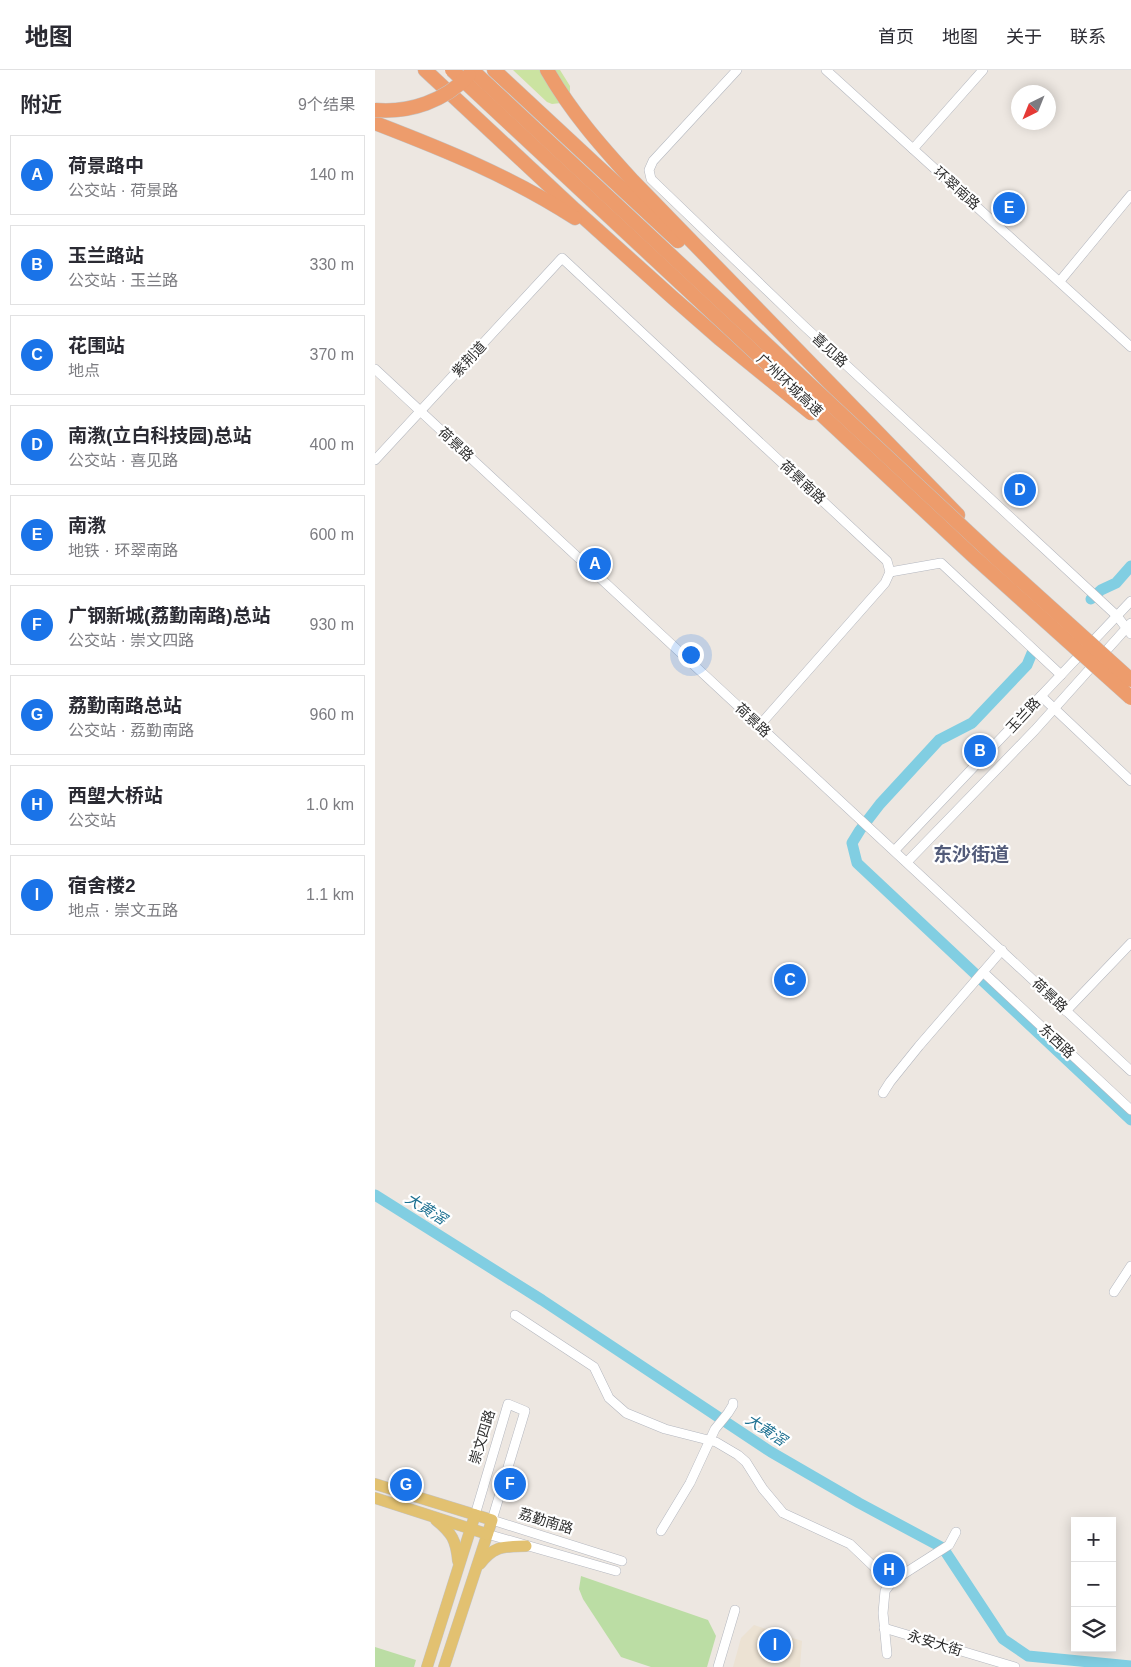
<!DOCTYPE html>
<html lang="zh">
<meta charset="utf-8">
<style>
:root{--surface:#fff;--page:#f7f7f7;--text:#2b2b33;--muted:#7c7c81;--line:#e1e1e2;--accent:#1a73e8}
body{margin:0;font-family:Arial,"Noto Sans SC",sans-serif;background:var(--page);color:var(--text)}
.controls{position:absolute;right:15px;bottom:15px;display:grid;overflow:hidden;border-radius:0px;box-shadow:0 2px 12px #0003}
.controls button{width:45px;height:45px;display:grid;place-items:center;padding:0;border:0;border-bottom:1px solid var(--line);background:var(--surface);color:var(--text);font:25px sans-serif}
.compass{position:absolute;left:636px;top:15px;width:45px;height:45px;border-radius:50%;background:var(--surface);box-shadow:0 2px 12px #0003;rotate:223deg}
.you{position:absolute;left:315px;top:584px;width:18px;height:18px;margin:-12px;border:4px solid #fff;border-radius:50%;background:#1a73e8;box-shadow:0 0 0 8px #1a73e833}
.badge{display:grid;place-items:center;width:32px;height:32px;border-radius:50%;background:var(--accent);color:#fff;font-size:16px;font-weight:700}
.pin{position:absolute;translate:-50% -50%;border:2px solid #fff;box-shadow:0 1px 5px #0006}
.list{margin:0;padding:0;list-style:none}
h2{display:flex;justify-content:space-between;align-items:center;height:65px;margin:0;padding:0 20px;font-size:21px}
h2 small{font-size:16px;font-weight:400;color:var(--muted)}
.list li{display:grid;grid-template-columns:32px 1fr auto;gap:15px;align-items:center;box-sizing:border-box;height:80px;margin:0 10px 10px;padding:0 10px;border:1px solid var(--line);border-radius:0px}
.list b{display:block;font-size:19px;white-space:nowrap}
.list p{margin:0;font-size:16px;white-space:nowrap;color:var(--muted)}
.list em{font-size:16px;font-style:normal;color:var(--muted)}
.icon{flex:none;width:28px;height:28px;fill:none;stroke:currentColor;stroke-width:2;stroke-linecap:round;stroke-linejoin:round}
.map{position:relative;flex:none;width:756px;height:1597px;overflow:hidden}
header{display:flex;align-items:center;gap:30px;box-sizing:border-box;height:70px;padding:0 25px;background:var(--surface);border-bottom:1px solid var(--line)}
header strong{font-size:24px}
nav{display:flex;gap:28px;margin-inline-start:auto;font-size:18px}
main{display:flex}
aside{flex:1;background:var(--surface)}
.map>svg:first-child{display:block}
.education{fill:#ece2d3}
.green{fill:#bbdda4}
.pitch{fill:#cbe3a1}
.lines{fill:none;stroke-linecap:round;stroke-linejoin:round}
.river{stroke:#81cee2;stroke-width:11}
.minor-casing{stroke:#b4b7bf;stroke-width:10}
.major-casing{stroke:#c4c4c4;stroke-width:12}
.highway-casing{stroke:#c4c4c4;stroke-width:15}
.minor{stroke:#fff;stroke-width:9}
.major{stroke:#e2c171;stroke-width:11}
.highway{stroke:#ed9c6c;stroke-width:14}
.highway-bridge-casing{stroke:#c4c4c4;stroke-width:15;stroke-linecap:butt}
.highway-bridge{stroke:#ed9c6c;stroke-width:14}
.labels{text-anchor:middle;stroke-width:4.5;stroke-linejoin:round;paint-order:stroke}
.street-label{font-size:14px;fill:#2d2d2d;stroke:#fff}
.water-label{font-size:15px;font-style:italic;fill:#1d7091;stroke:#fff}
.district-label{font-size:19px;font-weight:bold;fill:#525b79;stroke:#fff}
</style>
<header>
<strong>地图</strong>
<nav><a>首页</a><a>地图</a><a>关于</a><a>联系</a></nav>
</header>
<main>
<aside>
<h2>附近<small>9个结果</small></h2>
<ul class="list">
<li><span class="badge">A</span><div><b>荷景路中</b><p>公交站 · 荷景路</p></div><em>140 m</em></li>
<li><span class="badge">B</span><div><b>玉兰路站</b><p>公交站 · 玉兰路</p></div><em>330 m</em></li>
<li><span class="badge">C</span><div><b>花围站</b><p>地点</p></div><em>370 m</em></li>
<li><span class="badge">D</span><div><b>南漖(立白科技园)总站</b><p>公交站 · 喜见路</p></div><em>400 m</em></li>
<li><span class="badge">E</span><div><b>南漖</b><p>地铁 · 环翠南路</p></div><em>600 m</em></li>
<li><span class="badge">F</span><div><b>广钢新城(荔勤南路)总站</b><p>公交站 · 崇文四路</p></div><em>930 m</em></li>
<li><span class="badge">G</span><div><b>荔勤南路总站</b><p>公交站 · 荔勤南路</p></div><em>960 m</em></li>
<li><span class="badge">H</span><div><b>西塱大桥站</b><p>公交站</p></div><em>1.0 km</em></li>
<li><span class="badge">I</span><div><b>宿舍楼2</b><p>地点 · 崇文五路</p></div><em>1.1 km</em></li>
</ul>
</aside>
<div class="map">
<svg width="756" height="1597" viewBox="0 0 756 1597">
<rect width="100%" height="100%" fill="#ede7e1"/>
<path class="education" d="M379,1555L427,1571L425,1597H358L366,1568Z"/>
<g class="green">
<path d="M206,1506L333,1550L341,1566L332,1597H276L246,1587L208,1529L204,1519Z"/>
<path d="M0,1577L41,1590L39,1597H0Z"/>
</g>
<path class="pitch" d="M138,0H185L195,16V24L186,33L177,34L172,32Z"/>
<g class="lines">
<g class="river">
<path d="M716,529L726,520L741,513L756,496"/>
<path d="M657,583L652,595L597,653L564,670L505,734L485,760L477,773L482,793L756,1050"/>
<path d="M0,1125L167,1230L396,1382L484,1433L568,1478L628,1569L653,1586L756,1596"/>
</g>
<defs>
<g id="minor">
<path d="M362,0L278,91L274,100L276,109L428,255L742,546L756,564"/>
<path d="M451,0L756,277"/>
<path d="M538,79L608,0"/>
<path d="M685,211L756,125"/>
<path d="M0,299L756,1001"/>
<path d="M0,390L187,188L512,491L515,502L510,513L384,656"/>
<path d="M515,502L566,493L686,605"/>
<path d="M666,626L756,711"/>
<path d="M520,780L756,531"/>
<path d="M532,792L660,660L756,553"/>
<path d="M608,902L756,1040"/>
<path d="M691,941L756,873"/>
<path d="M508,1023L515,1012L544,976L627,880"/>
<path d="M739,1222L756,1196"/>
<path d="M140,1245L219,1297L234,1328L251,1343L290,1359L341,1372L363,1385L371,1392L388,1419L408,1443L475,1474L516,1513"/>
<path d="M100,1445L133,1334L150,1341L117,1450L247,1491"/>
<path d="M286,1461L315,1413L340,1359L353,1343L358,1335V1333"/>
<path d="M112,1464L241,1501"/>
<path d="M509,1558L640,1597"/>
<path d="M512,1584L508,1543L510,1521L516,1513L527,1505L574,1475L581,1462"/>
<path d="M343,1597L360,1540"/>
</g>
<g id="major">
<path d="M0,1414L117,1450L69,1597"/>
<path d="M0,1428L112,1464"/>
<path d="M61,1450C77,1463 81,1470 83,1491"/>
<path d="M105,1494C119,1475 129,1477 151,1476"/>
<path d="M52,1597L100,1445"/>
</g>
<g id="highway">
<path d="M50,0L197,137L297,227L345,269L436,343"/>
<path d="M119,0L303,171"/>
<path d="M172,0C196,42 226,76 258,111L583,445"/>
<path d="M0,53C70,80 137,107 200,148"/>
</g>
</defs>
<use href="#minor" class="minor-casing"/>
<use href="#major" class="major-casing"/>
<use href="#highway" class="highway-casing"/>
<use href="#minor" class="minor"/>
<use href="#major" class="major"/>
<use href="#highway" class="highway"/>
<defs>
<g id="highway-bridge">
<path d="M77,0L597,485L756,628"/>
<path d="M97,0L622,489L756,610"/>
<path d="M0,40C35,43 70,31 94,5"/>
</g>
</defs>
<use href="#highway-bridge" class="highway-bridge-casing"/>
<use href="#highway-bridge" class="highway-bridge"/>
</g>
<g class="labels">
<g class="street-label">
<text transform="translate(582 118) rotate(42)" y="5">环翠南路</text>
<text transform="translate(455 280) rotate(43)" y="5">喜见路</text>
<text transform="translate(94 289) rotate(-47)" y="5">紫荆道</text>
<text transform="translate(415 315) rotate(43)" y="5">广州环城高速</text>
<text transform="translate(81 374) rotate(43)" y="5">荷景路</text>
<text transform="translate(428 412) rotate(43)" y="5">荷景南路</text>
<text transform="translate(648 645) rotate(-47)" y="5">玉兰路</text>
<text transform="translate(378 650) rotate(43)" y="5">荷景路</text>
<text transform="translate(675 925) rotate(43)" y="5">荷景路</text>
<text transform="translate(682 971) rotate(43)" y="5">东西路</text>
<text transform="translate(107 1367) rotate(-73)" y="5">崇文四路</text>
<text transform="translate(171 1451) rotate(17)" y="5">荔勤南路</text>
<text transform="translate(560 1573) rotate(17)" y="5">永安大街</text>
</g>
<g class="water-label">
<text transform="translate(51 1139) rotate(32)" y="5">大黄滘</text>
<text transform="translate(391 1360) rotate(33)" y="5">大黄滘</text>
</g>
<g class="district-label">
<text x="596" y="791">东沙街道</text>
</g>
</g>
</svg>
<div class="controls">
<button>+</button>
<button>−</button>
<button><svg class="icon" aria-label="layers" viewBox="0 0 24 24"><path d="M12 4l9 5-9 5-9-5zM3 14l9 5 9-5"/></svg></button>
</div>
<svg class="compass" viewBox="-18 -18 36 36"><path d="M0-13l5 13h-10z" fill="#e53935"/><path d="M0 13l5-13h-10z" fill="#7c7c81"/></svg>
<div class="you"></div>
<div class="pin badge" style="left:220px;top:494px">A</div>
<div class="pin badge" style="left:605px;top:681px">B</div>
<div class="pin badge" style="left:415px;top:910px">C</div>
<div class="pin badge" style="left:645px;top:420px">D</div>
<div class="pin badge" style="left:634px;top:138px">E</div>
<div class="pin badge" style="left:135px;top:1414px">F</div>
<div class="pin badge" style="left:31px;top:1415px">G</div>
<div class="pin badge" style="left:514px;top:1500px">H</div>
<div class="pin badge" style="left:400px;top:1575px">I</div>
</div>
</main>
